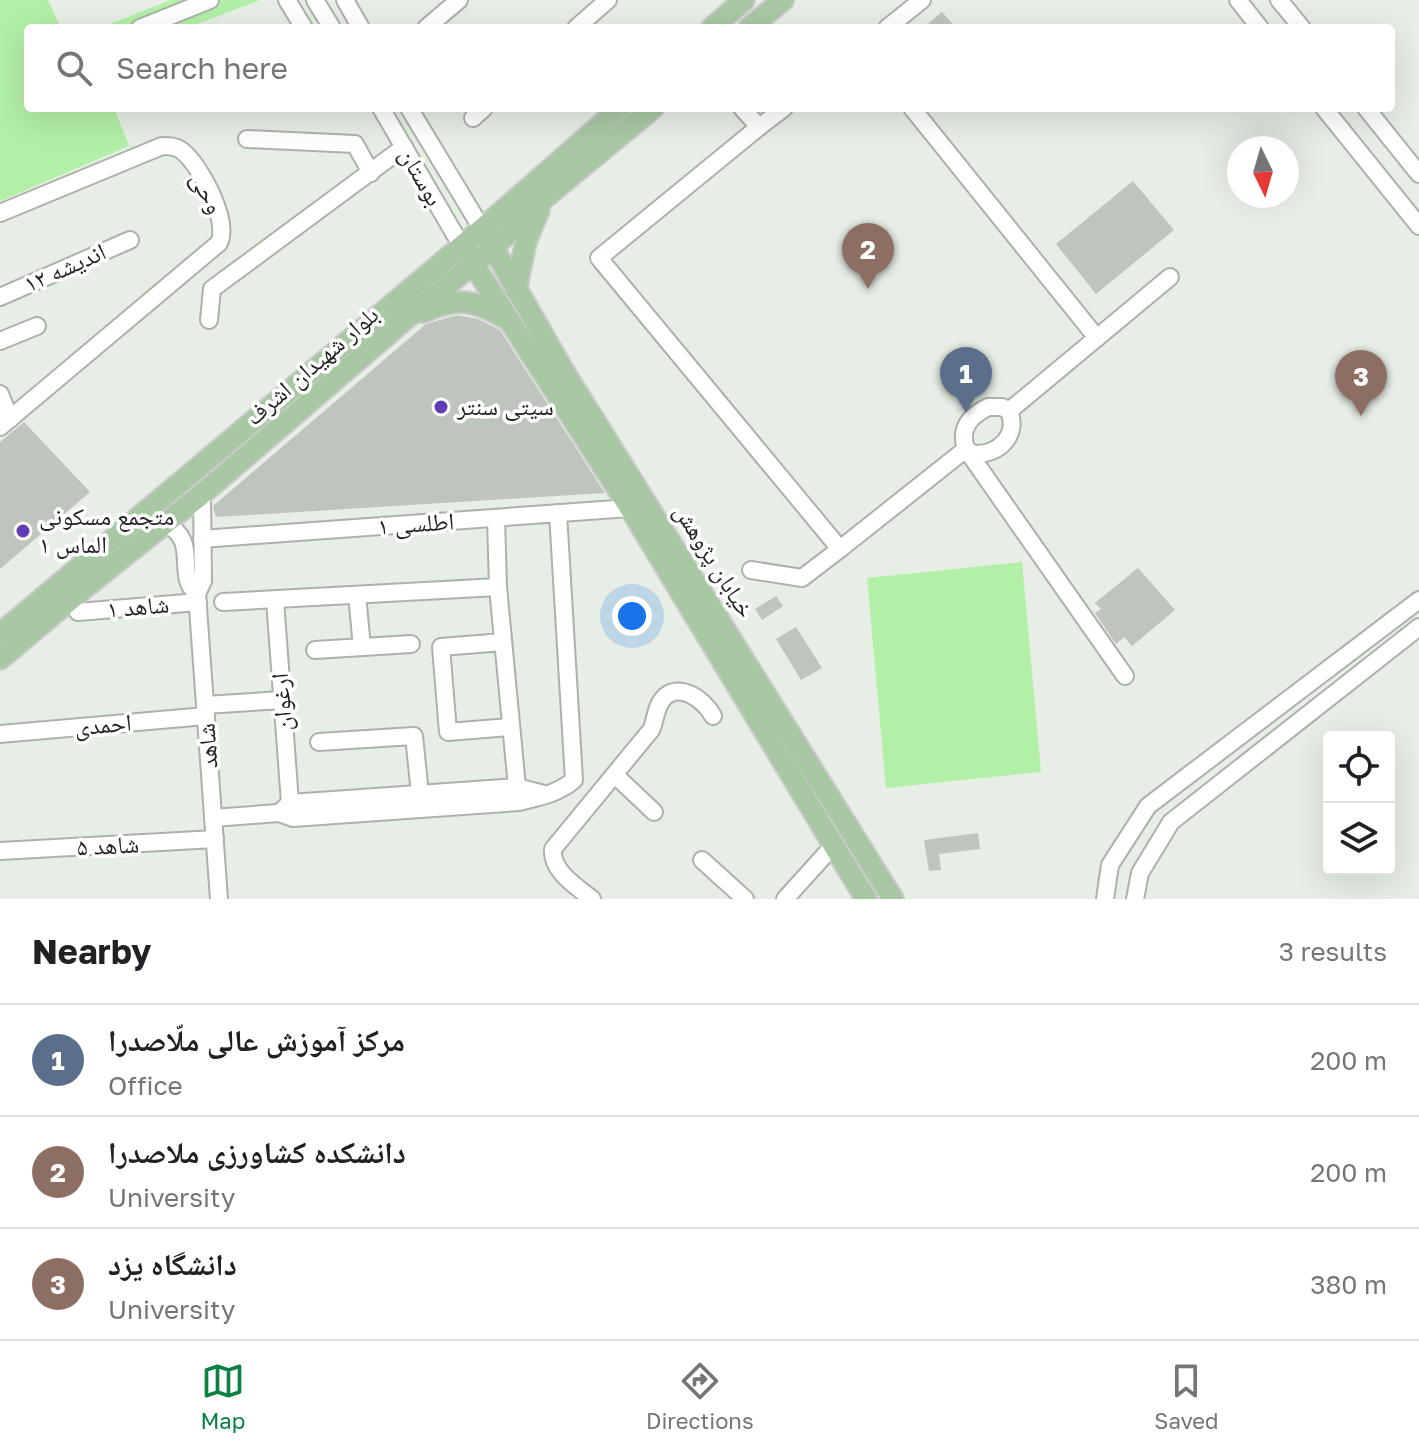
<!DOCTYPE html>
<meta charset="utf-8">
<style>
:root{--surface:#fff;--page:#f2f2f2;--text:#202124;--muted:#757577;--line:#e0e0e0;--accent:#0b8043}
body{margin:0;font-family:"Golos Text","Noto Naskh Arabic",sans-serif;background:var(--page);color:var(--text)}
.controls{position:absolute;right:24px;bottom:24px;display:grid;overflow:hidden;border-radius:8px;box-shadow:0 8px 32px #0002}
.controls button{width:72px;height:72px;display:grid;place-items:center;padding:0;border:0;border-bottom:2px solid var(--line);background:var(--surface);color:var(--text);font:40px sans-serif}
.compass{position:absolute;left:1227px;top:136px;width:72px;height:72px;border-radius:50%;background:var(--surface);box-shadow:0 8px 32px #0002;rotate:175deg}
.you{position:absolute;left:632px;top:616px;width:28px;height:28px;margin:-20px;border:6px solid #fff;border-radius:50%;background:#1a73e8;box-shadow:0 0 0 12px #1a73e833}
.badge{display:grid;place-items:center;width:52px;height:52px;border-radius:50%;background:var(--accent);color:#fff;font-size:26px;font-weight:700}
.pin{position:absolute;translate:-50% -66px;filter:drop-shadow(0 2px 4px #0008)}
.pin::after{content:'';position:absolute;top:42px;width:28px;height:24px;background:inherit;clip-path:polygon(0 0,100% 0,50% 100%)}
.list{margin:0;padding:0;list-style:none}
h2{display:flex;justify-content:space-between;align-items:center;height:104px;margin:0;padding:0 32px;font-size:34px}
h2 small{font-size:26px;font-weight:400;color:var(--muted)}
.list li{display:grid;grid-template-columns:52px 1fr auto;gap:24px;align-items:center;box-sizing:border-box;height:112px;padding:0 32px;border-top:2px solid var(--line)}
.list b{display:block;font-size:30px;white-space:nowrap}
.list p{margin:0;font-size:26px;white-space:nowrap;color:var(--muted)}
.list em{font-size:26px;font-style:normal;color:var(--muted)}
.icon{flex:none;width:44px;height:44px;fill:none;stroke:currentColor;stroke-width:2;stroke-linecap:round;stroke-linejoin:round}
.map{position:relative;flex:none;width:1419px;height:899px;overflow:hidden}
.search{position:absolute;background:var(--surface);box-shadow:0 8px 32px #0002;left:24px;right:24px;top:24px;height:88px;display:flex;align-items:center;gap:20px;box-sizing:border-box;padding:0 28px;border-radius:8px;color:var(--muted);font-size:30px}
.sheet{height:440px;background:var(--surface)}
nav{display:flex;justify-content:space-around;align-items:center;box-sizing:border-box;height:112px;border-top:2px solid var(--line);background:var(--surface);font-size:22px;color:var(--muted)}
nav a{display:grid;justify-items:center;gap:4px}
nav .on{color:var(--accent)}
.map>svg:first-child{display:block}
.green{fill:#b2efa7}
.building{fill:#bec5bd}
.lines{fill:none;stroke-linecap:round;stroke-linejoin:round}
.minor-casing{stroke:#abb2a9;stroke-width:20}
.major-casing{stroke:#cacaca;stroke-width:24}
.minor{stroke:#fff;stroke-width:16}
.major{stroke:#a8c8a3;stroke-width:20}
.poi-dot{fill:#603db6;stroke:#fff;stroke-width:3}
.labels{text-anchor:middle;stroke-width:7;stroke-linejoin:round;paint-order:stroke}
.street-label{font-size:24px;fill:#212421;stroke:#fff}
.poi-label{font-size:24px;fill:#212421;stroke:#fff;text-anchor:start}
</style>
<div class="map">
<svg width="1419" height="899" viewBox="0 0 1419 899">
<rect width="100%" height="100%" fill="#e6eee5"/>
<g class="green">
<path d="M0,0H48L61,28H28V108H114L129,146L0,201Z"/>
<path d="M171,0H260L187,28H100Z"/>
<path d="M1022,562L1041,772L886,788L867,578Z"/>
</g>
<g class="building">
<path d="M942,12L956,28H923Z"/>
<path d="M1133,181L1174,230L1096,294L1056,244Z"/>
<path d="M457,315L478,319L500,330L605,493L216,517L213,506L426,324Z"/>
<path d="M24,422L90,492L0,569V442Z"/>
<path d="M1138,568L1175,610L1132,646L1124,637L1116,644L1095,613L1101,609L1095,603Z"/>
<path d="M776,596L783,606L762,620L755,609Z"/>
<path d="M796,627L822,668L801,680L776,639Z"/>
<path d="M978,833L980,849L939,854L941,870L929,871L924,840Z"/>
</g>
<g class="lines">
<defs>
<g id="minor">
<path d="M287,0L304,28"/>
<path d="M315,0L332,28"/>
<path d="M345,0L361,28"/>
<path d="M1238,0L1260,28"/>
<path d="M1279,0L1302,28"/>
<path d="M140,28L210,0"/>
<path d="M426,28L459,0"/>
<path d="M576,28L608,0"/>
<path d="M887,28L922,0"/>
<path d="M381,108L461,245"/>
<path d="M409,108L482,229"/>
<path d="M742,108L759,127L599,258L840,549L966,449L1125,676"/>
<path d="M912,108L1097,338"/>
<path d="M1324,108L1419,226"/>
<path d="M1366,108L1419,174"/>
<path d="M473,118L484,108"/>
<path d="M759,127L784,108"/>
<path d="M247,139L355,144L371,173"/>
<path d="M0,213L162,146C169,146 175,146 181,150C200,164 230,221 219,243L0,427"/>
<path d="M0,297L130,240"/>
<path d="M209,320L212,289L404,147"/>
<path d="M0,341L37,326"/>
<path d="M0,394L10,419"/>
<path d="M988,407H1002L1009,411C1019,435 999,455 974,454L966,449C959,428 970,416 988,407Z"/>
<path d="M1009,411L1170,277"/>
<path d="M202,494L203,581L197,594L219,899"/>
<path d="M496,518L498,587L517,787"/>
<path d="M165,524C201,540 174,576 197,594"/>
<path d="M202,539L630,508"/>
<path d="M751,570L802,578L840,549"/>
<path d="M357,595L362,647"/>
<path d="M275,600L290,803"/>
<path d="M223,602L498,587"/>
<path d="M78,612L198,602"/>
<path d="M503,642L441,647L448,732L510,727"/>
<path d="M315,650L411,644"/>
<path d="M205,705L282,700"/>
<path d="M0,734L206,716"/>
<path d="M319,742L414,736L420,794"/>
<path d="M616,776L654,812"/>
<path d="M279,813L290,803L517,787L544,794"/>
<path d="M213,818L279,813L293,818L519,802C539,797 557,794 574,780L558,513"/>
<path d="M0,851L215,839"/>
<path d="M702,860L745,899"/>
<path d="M592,899C576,886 551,871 553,849L651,730C656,720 655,709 662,700C677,680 704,699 713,716"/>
<path d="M785,899L833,846"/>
<path d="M1105,899L1110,865L1148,806L1419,600"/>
<path d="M1135,899L1140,873L1171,822L1419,627"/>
</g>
<g id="major">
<path d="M712,28L744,0"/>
<path d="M749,28L783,0"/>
<path d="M488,239L563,370L893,899"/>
<path d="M466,253L630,508L866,899"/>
<path d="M516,290L526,241L539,210"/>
<path d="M423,312C459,297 472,299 505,318"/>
<path d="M0,634L482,229L620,108"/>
<path d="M0,659L83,589L202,494L408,317L493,248L542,200L653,108"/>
</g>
</defs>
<use href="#minor" class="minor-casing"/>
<use href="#major" class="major-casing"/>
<use href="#minor" class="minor"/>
<use href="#major" class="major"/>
</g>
<g class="poi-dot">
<circle cx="441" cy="407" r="8"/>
<circle cx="23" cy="531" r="8"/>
</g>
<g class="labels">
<g class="street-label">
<text transform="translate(421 177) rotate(60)" y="8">بوستان</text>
<text transform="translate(207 193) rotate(63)" y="8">وحی</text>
<text transform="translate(65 268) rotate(-24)" y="8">اندیشه ۱۲</text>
<text transform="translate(312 366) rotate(-41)" y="8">بلوار شهیدان اشرف</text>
<text transform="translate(416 524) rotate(-4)" y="8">اطلسی ۱</text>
<text transform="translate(714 561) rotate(58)" y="8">خیابان پژوهش</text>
<text transform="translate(138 607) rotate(-5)" y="8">شاهد ۱</text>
<text transform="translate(282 702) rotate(-94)" y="8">ارغوان</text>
<text transform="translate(103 725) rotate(-5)" y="8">احمدی</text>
<text transform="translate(208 746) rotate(-94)" y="8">شاهد</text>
<text transform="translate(108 846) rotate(-3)" y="8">شاهد ۵</text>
</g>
<g class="poi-label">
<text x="457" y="415">سیتی سنتر</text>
<text x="39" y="525">متجمع مسکونی<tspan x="39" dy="28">الماس ۱</tspan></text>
</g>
</g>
</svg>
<div class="controls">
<button><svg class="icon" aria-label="locate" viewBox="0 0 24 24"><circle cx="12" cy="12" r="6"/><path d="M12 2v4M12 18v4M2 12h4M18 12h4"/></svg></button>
<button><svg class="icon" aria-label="layers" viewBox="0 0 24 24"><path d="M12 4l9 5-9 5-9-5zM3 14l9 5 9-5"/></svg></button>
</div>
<svg class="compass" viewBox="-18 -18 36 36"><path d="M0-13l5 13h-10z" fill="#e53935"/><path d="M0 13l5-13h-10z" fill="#757577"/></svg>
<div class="you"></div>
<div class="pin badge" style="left:966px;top:413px;background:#5c6f8a">1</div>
<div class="pin badge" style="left:868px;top:289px;background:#8d6e63">2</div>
<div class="pin badge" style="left:1361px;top:416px;background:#8d6e63">3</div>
<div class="search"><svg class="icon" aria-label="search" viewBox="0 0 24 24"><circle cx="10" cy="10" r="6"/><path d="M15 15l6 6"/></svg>Search here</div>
</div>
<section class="sheet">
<h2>Nearby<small>3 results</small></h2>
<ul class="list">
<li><span class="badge" style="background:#5c6f8a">1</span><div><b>مرکز آموزش عالی ملّاصدرا</b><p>Office</p></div><em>200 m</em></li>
<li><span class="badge" style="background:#8d6e63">2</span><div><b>دانشکده کشاورزی ملاصدرا</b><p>University</p></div><em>200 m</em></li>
<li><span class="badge" style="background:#8d6e63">3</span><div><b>دانشگاه یزد</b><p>University</p></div><em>380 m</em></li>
</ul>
</section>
<nav>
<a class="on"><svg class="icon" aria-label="map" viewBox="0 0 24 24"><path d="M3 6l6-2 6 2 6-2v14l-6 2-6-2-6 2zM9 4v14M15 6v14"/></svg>Map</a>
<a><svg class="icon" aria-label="directions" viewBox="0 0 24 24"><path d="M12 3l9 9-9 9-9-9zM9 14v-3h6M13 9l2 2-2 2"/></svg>Directions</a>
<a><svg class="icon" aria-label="saved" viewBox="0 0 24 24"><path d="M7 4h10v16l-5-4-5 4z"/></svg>Saved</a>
</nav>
